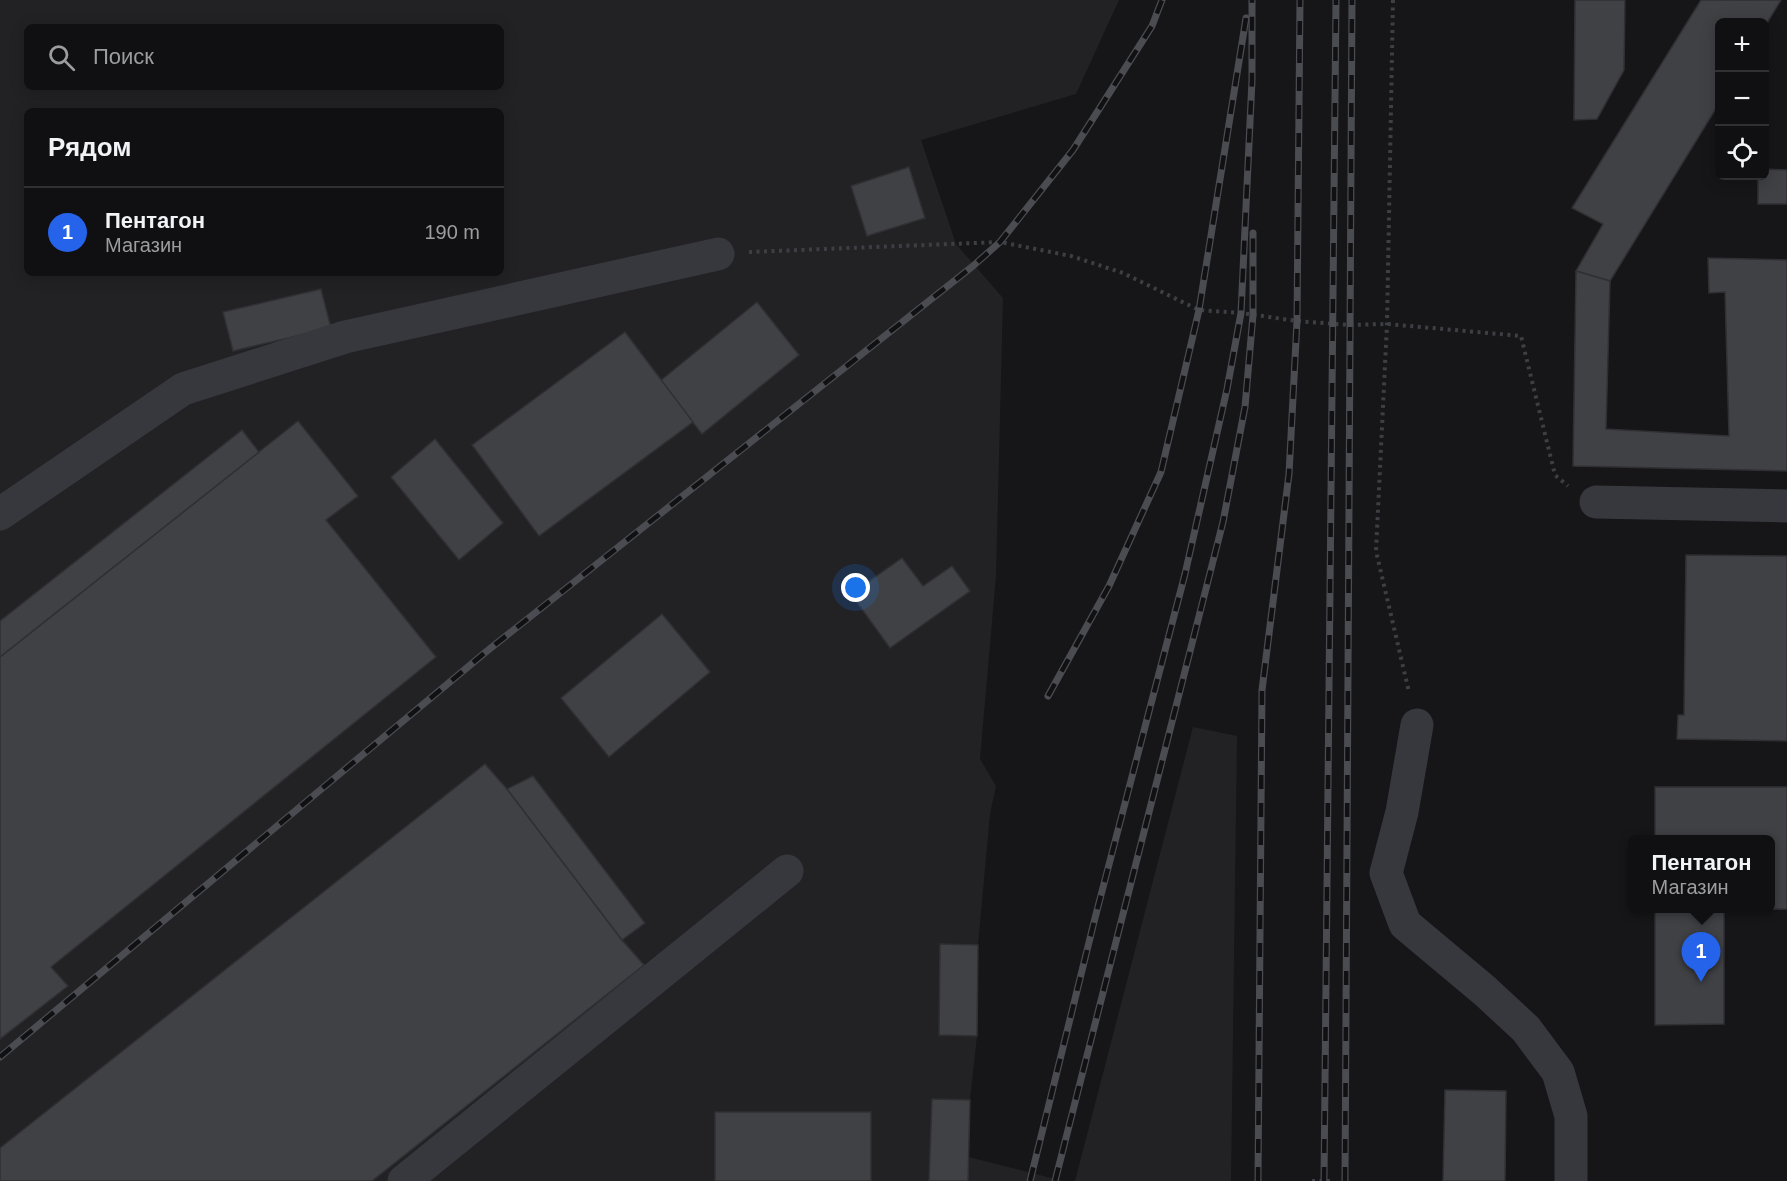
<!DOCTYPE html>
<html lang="ru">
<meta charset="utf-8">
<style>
:root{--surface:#101012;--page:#1e1e20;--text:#f1f3f6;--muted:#9c9d9f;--line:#303032;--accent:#2563eb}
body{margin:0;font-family:Helvetica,sans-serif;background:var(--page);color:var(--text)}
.controls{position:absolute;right:18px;top:18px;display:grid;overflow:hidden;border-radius:9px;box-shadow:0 3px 15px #0003}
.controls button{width:54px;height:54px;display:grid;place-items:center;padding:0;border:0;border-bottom:2px solid var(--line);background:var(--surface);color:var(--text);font:30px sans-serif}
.you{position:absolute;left:856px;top:588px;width:21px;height:21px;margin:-15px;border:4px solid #fff;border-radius:50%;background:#1a73e8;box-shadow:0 0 0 9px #1a73e833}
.badge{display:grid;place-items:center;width:39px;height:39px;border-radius:50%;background:var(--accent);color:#fff;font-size:20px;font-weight:700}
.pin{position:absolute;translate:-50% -50px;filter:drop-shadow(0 2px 3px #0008)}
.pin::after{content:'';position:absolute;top:32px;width:21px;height:18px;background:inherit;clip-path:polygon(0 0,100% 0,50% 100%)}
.popup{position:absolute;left:1628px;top:835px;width:147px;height:78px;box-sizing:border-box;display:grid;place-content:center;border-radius:9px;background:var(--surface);filter:drop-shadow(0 2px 4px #0005);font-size:20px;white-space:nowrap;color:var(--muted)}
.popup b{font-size:22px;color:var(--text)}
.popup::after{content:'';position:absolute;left:50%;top:100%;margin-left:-12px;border:12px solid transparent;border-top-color:var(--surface)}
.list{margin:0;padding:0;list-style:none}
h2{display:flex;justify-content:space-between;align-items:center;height:78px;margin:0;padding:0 24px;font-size:26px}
h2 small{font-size:20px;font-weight:400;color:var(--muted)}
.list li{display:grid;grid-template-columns:39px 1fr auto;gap:18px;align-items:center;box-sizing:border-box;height:90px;padding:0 24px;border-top:2px solid var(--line)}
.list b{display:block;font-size:22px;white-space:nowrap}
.list p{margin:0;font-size:20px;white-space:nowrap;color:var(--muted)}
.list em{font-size:20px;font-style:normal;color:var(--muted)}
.icon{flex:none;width:33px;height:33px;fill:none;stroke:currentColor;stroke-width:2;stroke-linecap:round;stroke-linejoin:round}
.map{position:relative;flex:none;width:1787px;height:1181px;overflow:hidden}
.search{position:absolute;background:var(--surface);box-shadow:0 3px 15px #0003;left:24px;top:24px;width:480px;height:66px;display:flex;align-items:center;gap:15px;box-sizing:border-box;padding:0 21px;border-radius:9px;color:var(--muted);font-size:22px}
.panel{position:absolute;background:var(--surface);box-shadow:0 3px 15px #0003;left:24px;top:108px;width:480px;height:168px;border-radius:9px}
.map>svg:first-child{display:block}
.built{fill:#222225;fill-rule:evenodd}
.building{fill:#404145;stroke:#303034;stroke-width:1.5}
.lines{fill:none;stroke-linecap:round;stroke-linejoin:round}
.path{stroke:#3d3f44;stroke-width:4;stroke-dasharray:3 4.5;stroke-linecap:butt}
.minor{stroke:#37383d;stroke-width:33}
.rail-casing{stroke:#4a4c52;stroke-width:7}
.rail{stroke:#111113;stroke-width:4.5;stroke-dasharray:14;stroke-linecap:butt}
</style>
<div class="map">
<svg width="1787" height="1181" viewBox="0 0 1787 1181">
<rect width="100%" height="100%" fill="#161618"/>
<g class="built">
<path d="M0,0H1119L1076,94L921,140L956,244L1003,298L996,576L980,759L996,786L990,814L978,945L977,1036L970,1100L969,1157L1063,1181H0ZM27,27H501V87H27ZM27,111H501V273H27Z"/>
<path d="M1193,727L1237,736L1231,1181H1075Z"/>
</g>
<g class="building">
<path d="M1575,0H1625L1624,70L1597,119L1574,120Z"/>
<path d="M1701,0H1781L1764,28V22H1720V102L1610,281L1576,271L1603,224L1572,208Z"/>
<path d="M909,167L925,218L867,236L851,186Z"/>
<path d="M1764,169L1787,170V204H1758V176H1764Z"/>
<path d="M1708,258L1787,260V471L1573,466L1576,271L1610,281L1606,429L1729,436L1725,292L1709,293Z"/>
<path d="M321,289L331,328L233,351L223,312Z"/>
<path d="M757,302L799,355L702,434L660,381Z"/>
<path d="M625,332L693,422L539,536L472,445Z"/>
<path d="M298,421L358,496L326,520L436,657L51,967L68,986L0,1039V657Z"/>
<path d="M242,430L259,452L0,657V621Z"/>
<path d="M435,439L503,523L459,560L391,477Z"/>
<path d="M1686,555L1787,556V741L1677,739L1678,715H1684Z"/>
<path d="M902,558L923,586L952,566L970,591L890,648L851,594Z"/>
<path d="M662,614L710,672L609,757L561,698Z"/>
<path d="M485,764L507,789L622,940L644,965L372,1181H0V1148Z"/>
<path d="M533,776L645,923L622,940L507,789Z"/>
<path d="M1655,787H1787V909L1724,910V1024L1655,1025V908H1770V840H1655Z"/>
<path d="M940,944L978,945L977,1036L939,1035Z"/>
<path d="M1445,1090L1506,1091L1505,1181H1443Z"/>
<path d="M932,1099L970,1100L968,1181H929Z"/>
<rect x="715" y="1112" width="156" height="69"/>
</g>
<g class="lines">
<g class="path">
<path d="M1393,0L1387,324L1376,551L1409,692"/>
<path d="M749,252L1000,242L1071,256L1123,273L1199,310L1241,313L1297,321L1349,325L1387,324L1521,336L1555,475L1568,486"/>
<path d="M1312,1181H1330"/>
</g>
<g class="minor">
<path d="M1596,502L1787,506"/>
<path d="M0,514L183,389L345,337L718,254"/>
<path d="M1417,725L1402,812L1386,873L1405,924L1485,991L1526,1029L1558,1072L1571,1116V1181"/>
<path d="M404,1181L787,871"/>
</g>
<defs>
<g id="rail">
<path d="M1048,696L1109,586L1161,472L1199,310L1246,18"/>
<path d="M0,1057L487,651L973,266L1000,242L1073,150L1152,26L1162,0"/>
<path d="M1030,1181L1095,918L1185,574L1227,389L1241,313L1252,80V0"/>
<path d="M1055,1181L1223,522L1245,407L1253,315V233"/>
<path d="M1258,1181L1262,690L1289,474L1297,321L1300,0"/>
<path d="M1324,1181L1336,0"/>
<path d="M1345,1181L1352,0"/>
</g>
</defs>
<use href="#rail" class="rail-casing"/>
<use href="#rail" class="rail"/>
</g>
</svg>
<div class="controls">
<button>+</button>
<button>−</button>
<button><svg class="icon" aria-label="locate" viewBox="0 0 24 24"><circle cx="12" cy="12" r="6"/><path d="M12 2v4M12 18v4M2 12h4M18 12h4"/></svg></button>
</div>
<div class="you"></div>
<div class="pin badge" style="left:1701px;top:982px">1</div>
<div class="popup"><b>Пентагон</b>Магазин</div>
<div class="search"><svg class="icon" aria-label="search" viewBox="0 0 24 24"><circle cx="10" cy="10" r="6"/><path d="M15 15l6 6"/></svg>Поиск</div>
<section class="panel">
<h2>Рядом<small></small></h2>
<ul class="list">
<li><span class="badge">1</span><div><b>Пентагон</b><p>Магазин</p></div><em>190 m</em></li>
</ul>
</section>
</div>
